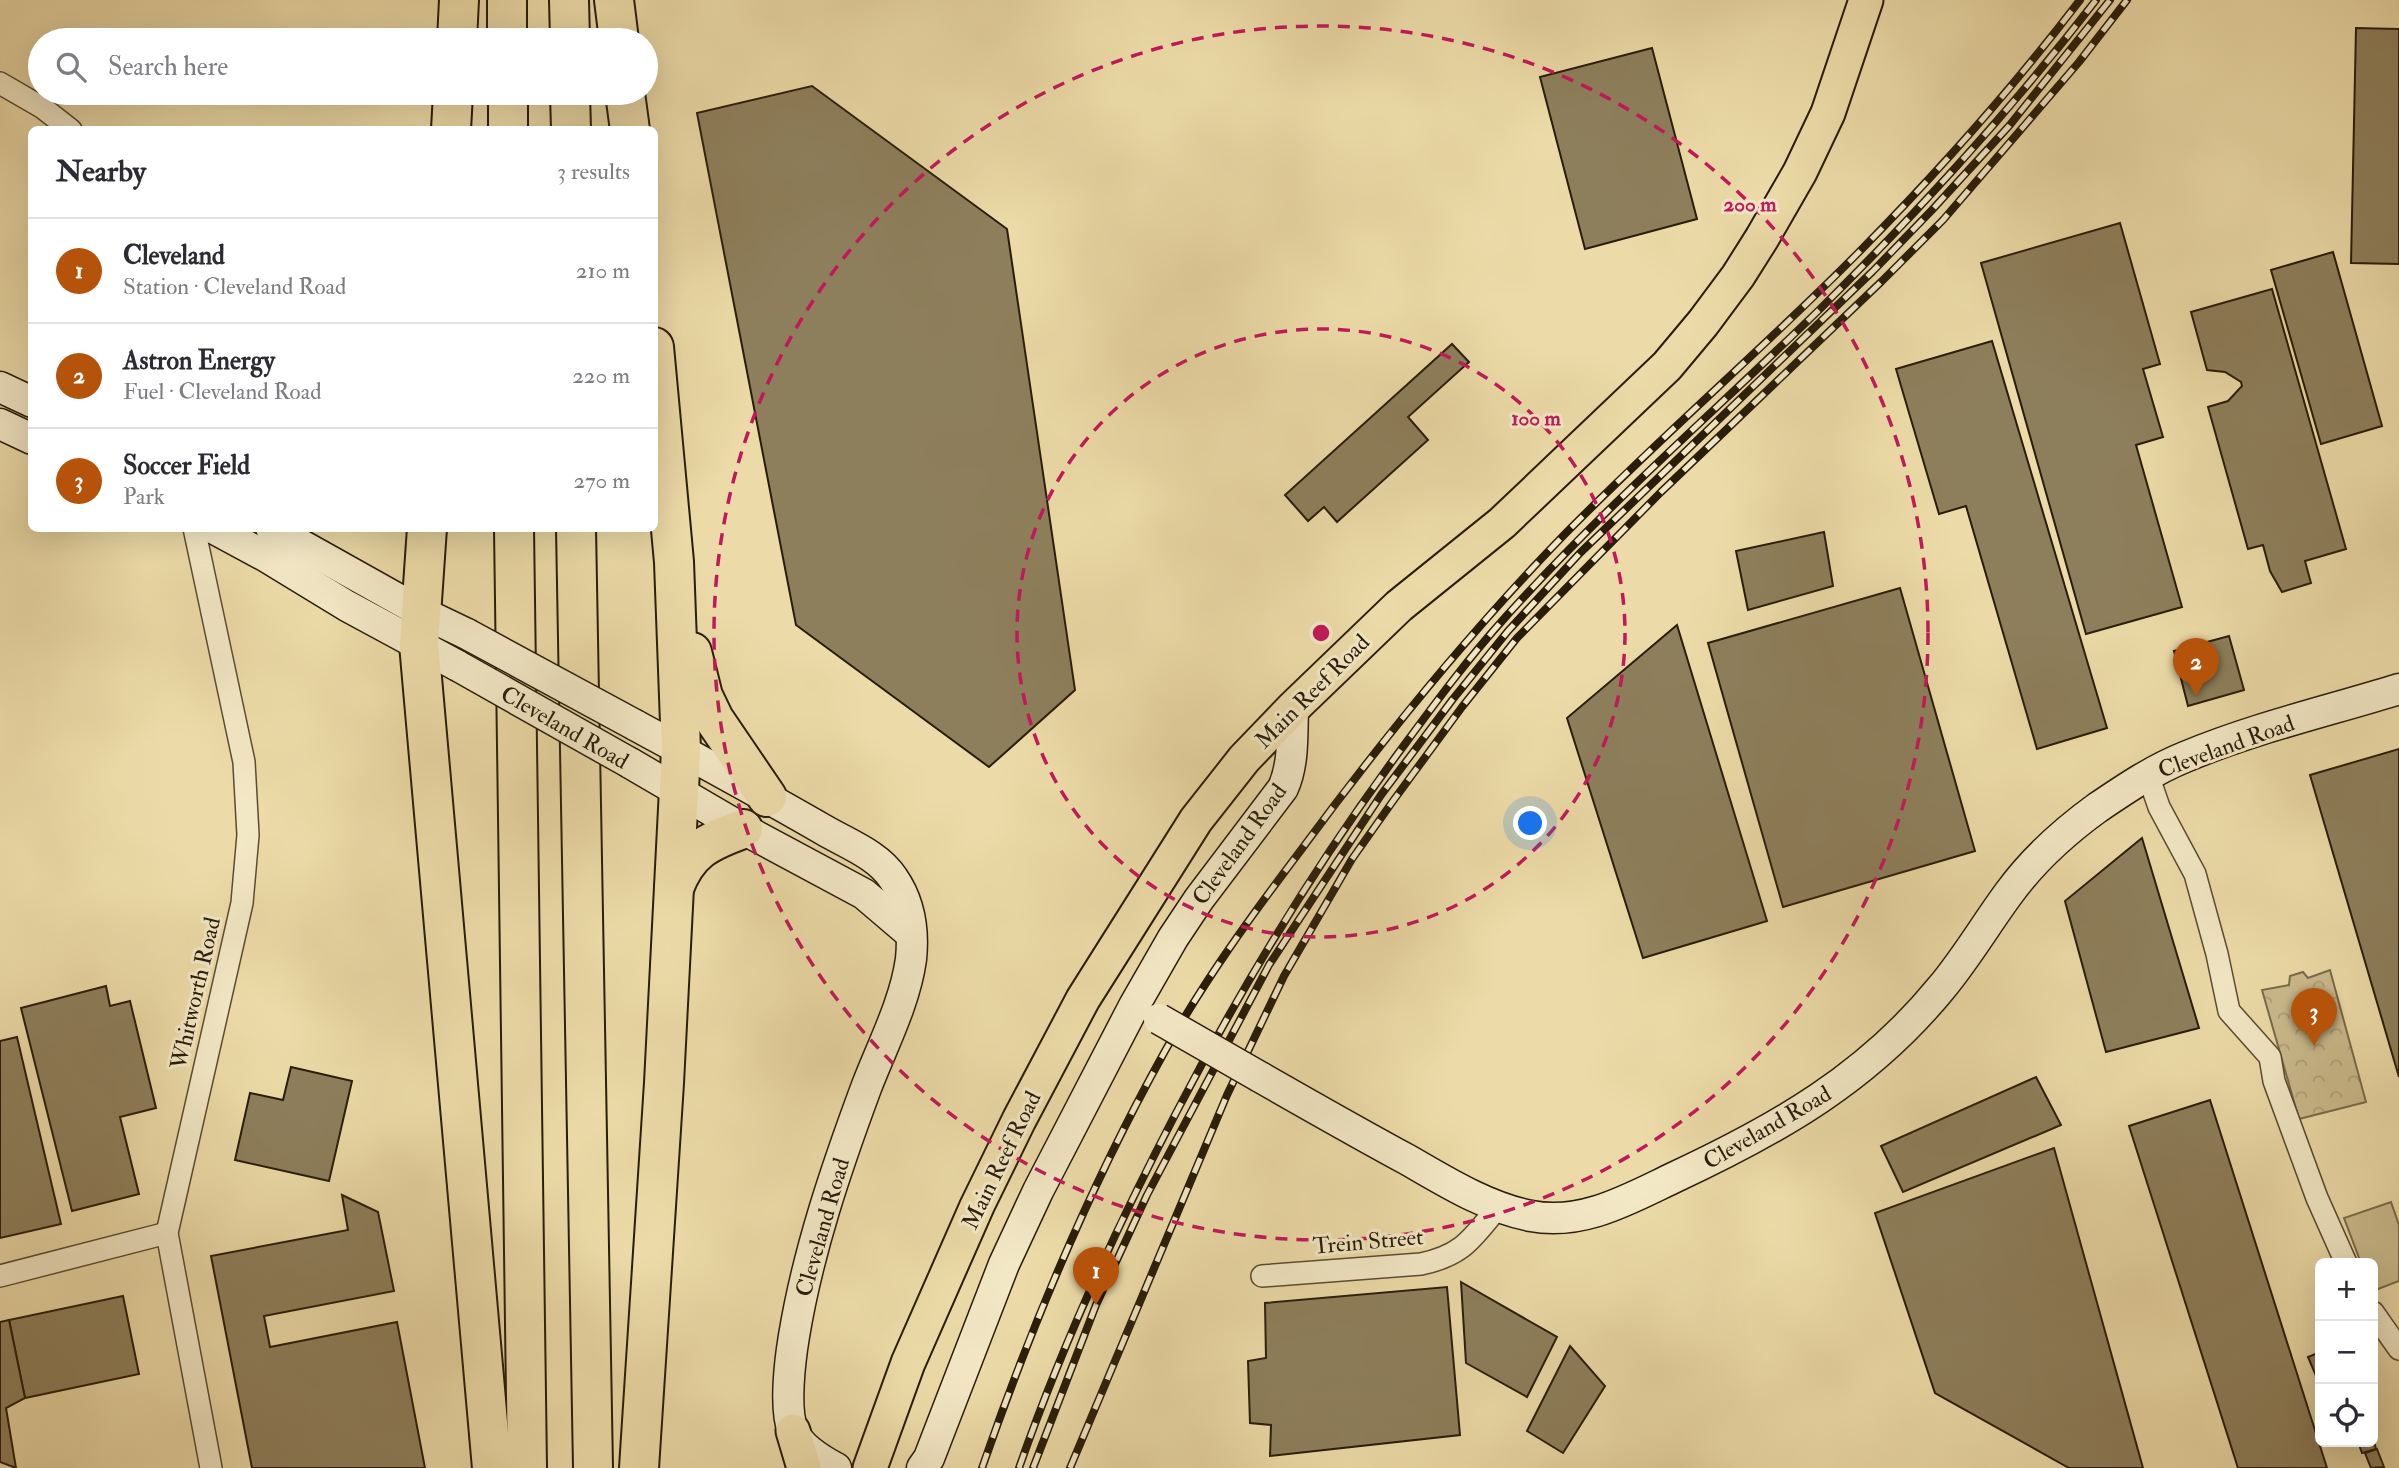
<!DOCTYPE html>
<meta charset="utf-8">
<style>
:root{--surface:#fff;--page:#f2f2f3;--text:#2b2b33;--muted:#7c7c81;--line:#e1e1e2;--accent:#b45309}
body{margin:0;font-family:"IM FELL Double Pica",serif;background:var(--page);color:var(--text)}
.controls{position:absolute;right:21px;bottom:21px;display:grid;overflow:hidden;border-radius:10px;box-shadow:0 7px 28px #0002}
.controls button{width:63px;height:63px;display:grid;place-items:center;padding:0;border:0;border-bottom:2px solid var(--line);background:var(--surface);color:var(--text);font:35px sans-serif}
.you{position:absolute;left:1531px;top:824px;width:24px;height:24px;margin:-18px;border:5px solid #fff;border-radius:50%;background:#1a73e8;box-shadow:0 0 0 10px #1a73e833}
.badge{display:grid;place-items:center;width:46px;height:46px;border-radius:50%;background:var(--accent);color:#fff;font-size:23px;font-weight:700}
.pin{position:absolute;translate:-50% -58px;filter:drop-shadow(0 2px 4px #0008)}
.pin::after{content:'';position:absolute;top:37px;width:24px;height:21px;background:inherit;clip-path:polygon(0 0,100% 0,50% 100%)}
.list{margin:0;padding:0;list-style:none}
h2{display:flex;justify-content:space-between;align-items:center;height:91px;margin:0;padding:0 28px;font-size:30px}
h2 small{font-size:23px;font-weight:400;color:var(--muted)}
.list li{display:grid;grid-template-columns:46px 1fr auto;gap:21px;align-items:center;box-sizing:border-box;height:105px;padding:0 28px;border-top:2px solid var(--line)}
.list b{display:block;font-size:26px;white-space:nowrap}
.list p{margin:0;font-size:23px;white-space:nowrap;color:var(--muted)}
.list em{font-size:23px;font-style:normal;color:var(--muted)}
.icon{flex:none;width:38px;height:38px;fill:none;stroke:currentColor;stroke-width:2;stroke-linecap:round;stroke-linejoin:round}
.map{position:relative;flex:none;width:2399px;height:1468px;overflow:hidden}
.search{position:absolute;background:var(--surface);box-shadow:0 7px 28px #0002;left:28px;top:28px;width:630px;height:77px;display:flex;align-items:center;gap:18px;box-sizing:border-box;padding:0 24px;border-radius:38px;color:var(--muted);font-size:26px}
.panel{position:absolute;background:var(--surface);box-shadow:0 7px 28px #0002;left:28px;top:126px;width:630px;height:406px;border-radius:10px}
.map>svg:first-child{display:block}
.park{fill:url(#park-crowns);stroke:#7a6c4c;stroke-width:2}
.garden{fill:#cbbb8d;stroke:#7a6c4c;stroke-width:2}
.building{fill:#8e7f5c;stroke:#291c0a;stroke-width:2}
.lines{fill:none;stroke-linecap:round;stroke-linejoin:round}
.street-casing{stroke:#5a4c32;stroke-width:24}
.secondary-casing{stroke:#291c0a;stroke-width:33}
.primary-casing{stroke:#291c0a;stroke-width:37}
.highway-casing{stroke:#291c0a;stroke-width:42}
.street{stroke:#f3e8c6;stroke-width:21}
.secondary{stroke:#f3e8c6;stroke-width:30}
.primary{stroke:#ecdba8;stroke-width:33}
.highway{stroke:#ecdba8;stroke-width:38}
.rail-casing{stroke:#291c0a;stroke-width:8}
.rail{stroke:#f3e8c6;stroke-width:5;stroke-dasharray:16;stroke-linecap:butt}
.secondary-bridge-casing{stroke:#291c0a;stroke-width:33;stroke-linecap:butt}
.secondary-bridge{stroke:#f3e8c6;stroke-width:30}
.ring{fill:none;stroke:#c2185b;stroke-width:3.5;stroke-dasharray:12 9}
.labels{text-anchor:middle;stroke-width:6;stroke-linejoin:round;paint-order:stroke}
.street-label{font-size:23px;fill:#291c0a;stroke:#f3e8c6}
.centre{fill:#c2185b;stroke:#f3e8c6;stroke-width:3.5}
.ring-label{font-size:21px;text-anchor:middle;font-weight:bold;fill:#c2185b;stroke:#f3e8c6;stroke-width:6;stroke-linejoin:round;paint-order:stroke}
</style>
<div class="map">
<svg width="2399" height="1468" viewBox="0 0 2399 1468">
<defs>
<pattern id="park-crowns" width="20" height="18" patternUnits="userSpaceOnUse" patternTransform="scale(1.75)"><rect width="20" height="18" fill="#cbbb8d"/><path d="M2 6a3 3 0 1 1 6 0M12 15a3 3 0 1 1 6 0" fill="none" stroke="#aea078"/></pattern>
</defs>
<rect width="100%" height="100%" fill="#ecdba8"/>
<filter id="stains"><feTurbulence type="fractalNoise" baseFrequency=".00286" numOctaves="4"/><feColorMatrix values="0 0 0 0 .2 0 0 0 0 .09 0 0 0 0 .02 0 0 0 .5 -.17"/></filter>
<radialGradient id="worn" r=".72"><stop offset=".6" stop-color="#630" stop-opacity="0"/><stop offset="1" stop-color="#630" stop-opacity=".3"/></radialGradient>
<path class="park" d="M2330,970L2366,1102L2299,1119L2262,990L2289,985L2290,976L2303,972L2308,978Z"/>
<path class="garden" d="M2391,1202L2399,1225V1281L2373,1291V1263H2361L2344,1218Z"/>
<g class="building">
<path d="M2356,28L2399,29V264L2351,263Z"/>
<path d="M1652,48L1697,219L1585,249L1540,77Z"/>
<path d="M812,86L1007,229L1075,690L989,767L796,625L697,113Z"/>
<path d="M2120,223L2160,364L2143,369L2163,437L2136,445L2182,607L2086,634L1981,263Z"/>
<path d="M2333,252L2382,426L2321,444L2271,270Z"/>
<path d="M2272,289L2346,549L2305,561L2311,583L2282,592L2270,571L2263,545L2248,549L2208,407L2228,401L2242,386L2241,382L2225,372L2207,370L2191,312Z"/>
<path d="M1992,341L2107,728L2037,749L1966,506L1939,514L1896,369Z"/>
<path d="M1452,344L1469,362L1408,417L1428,440L1337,522L1324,507L1308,521L1285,495Z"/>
<path d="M1824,532L1833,586L1748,610L1736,551Z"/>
<path d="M1900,588L1975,851L1783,907L1708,643Z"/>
<path d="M1677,625L1767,921L1643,958L1567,718Z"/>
<path d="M2229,636L2244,690L2188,706L2174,651Z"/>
<path d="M2399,749V1077L2310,775Z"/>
<path d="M2142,838L2199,1028L2106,1052L2065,901Z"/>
<path d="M106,986L110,1006L130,1001L156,1108L120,1117L139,1194L72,1211L21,1008Z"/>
<path d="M17,1037L61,1224L0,1238V1041Z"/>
<path d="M291,1067L352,1081L329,1181L235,1160L250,1093L283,1100Z"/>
<path d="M2036,1077L2061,1125L1903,1192L1881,1146Z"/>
<path d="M2210,1100L2327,1468H2238L2129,1126Z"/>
<path d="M2054,1148L2143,1468H2069L1935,1393L1875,1213Z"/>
<path d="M342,1195L378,1212L394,1291L264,1316L270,1347L397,1322L425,1468H252L211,1256L348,1230Z"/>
<path d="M1461,1282L1557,1337L1527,1397L1466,1363Z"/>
<path d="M1447,1287L1460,1435L1270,1456L1271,1425L1250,1423L1248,1361L1266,1358L1265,1303Z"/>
<path d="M123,1296L139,1374L25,1398L9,1320Z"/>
<path d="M9,1320L25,1398L6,1408L16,1468L0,1462V1322Z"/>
<path d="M1570,1346L1605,1386L1563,1453L1527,1431Z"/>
<path d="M2320,1352V1374L2316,1376L2308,1357Z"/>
<path d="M2373,1437L2376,1449L2362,1453L2358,1442H2373Z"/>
<path d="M2377,1449L2384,1467L2371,1468L2365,1453Z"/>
</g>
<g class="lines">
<defs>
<g id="street">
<path d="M0,83L43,108L71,130"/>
<path d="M194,528L244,762L248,835L242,903L167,1233L211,1468"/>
<path d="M2148,775L2159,807L2195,874L2217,954L2229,1011L2270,1057L2274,1081L2317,1198L2346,1263"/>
<path d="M0,1276L167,1233"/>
<path d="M1262,1276L1421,1264C1464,1255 1472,1238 1499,1206"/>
<path d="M2373,1312L2399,1349"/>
</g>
<g id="secondary">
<path d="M0,387L32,402"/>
<path d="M0,424L32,439"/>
<path d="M213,528L265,556L347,606L458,666"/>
<path d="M271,528L421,612L467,634"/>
<path d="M635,725C699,760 762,794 824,830C848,844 878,855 893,878C909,901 914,930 911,959C905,1003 882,1046 866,1088C836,1169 808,1251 794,1336C790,1360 784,1409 793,1431C800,1447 821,1460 836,1468"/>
<path d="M630,763L743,829L864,894L911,934"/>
<path d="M1260,1077C1309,1105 1358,1133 1408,1160C1446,1182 1488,1208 1531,1216C1582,1226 1629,1199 1673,1178C1778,1129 1868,1078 1942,987C1967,957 1986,924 2009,893C2033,860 2064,832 2097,808C2125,789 2153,770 2185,757C2254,728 2328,711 2399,689"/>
<path d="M922,1468L929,1458L1004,1264L1038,1191L1134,1006L1173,938L1199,899L1283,788C1294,764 1292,734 1293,708"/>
</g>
<g id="primary">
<path d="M793,1431L804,1468"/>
<path d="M870,1468L908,1363L977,1206L1019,1120L1083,999L1196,820L1244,759L1293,708L1399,606L1502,523L1667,366L1703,323L1738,276L1762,238L1800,172L1828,113L1866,0"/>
</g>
<g id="highway">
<path d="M507,0V40"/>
<path d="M569,0L570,40"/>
<path d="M614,0L619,40"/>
<path d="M457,40L459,0"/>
<path d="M508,93V130"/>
<path d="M570,93L571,130"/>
<path d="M625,93L630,130"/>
<path d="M451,130L453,93"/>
<path d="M427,528L419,644L492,1468"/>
<path d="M514,528L527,1468"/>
<path d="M576,528L593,1468"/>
<path d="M692,652L703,696L714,719L767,797"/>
<path d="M674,888C688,851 707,842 743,829"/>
<path d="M639,1468L664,1083L681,750L674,562L654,347"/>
</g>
</defs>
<use href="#street" class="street-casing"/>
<use href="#secondary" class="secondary-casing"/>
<use href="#primary" class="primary-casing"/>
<use href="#highway" class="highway-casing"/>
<use href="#street" class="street"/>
<use href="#secondary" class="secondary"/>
<use href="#primary" class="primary"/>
<use href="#highway" class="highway"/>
<defs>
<g id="rail">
<path d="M982,1468C1032,1324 1091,1184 1165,1051C1205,979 1252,915 1301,850C1382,740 1468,634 1563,536C1659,438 1763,349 1859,252C1938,172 2012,89 2080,0"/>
<path d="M1019,1468C1062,1345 1116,1228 1176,1113C1243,984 1318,861 1405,744C1436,702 1467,660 1502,621C1601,510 1713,413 1819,310C1918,212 2011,110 2096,0"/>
<path d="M1033,1468L1096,1305L1147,1195L1269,965L1381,795L1453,699L1508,631L1580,553L1873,271L1932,210L2009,126L2110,0"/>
<path d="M1070,1468L1227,1095L1284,976L1352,859L1393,801L1462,707L1517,638L1661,492L1882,281L1943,220L2079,62L2127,0"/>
</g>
</defs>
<use href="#rail" class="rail-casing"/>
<use href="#rail" class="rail"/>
<defs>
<g id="secondary-bridge">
<path d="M467,634L635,725"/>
<path d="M458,666L630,763"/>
<path d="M1159,1019L1260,1077"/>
</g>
</defs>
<use href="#secondary-bridge" class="secondary-bridge-casing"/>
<use href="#secondary-bridge" class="secondary-bridge"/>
</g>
<g class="ring">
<circle cx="1321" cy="633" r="304"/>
<circle cx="1321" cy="633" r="607"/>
</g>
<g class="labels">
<g class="street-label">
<text transform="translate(1312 691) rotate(-45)" y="8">Main Reef Road</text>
<text transform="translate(565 727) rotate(30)" y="8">Cleveland Road</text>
<text transform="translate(2226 746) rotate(-20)" y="8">Cleveland Road</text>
<text transform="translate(1239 844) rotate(-54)" y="8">Cleveland Road</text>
<text transform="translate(195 993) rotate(-77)" y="8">Whitworth Road</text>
<text transform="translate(1767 1127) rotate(-30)" y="8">Cleveland Road</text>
<text transform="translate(1001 1160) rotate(-64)" y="8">Main Reef Road</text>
<text transform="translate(822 1227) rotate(-74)" y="8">Cleveland Road</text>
<text transform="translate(1368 1241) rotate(-5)" y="8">Trein Street</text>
</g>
</g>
<circle cx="1321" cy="633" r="10" class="centre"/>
<g class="ring-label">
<text x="1750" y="211">200 m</text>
<text x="1536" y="425">100 m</text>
</g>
<rect width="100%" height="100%" filter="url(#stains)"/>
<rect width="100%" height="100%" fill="url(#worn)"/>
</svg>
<div class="controls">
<button>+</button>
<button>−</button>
<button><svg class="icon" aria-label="locate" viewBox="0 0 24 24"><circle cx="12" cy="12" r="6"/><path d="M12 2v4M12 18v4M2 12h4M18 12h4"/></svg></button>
</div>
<div class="you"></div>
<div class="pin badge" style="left:1096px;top:1305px">1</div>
<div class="pin badge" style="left:2196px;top:696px">2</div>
<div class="pin badge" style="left:2314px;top:1046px">3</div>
<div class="search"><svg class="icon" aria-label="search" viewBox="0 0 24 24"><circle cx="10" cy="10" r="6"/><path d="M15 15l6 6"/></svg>Search here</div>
<section class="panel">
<h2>Nearby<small>3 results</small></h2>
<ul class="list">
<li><span class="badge">1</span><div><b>Cleveland</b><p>Station · Cleveland Road</p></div><em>210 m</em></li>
<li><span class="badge">2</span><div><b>Astron Energy</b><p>Fuel · Cleveland Road</p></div><em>220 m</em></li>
<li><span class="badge">3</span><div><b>Soccer Field</b><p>Park</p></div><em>270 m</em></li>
</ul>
</section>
</div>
